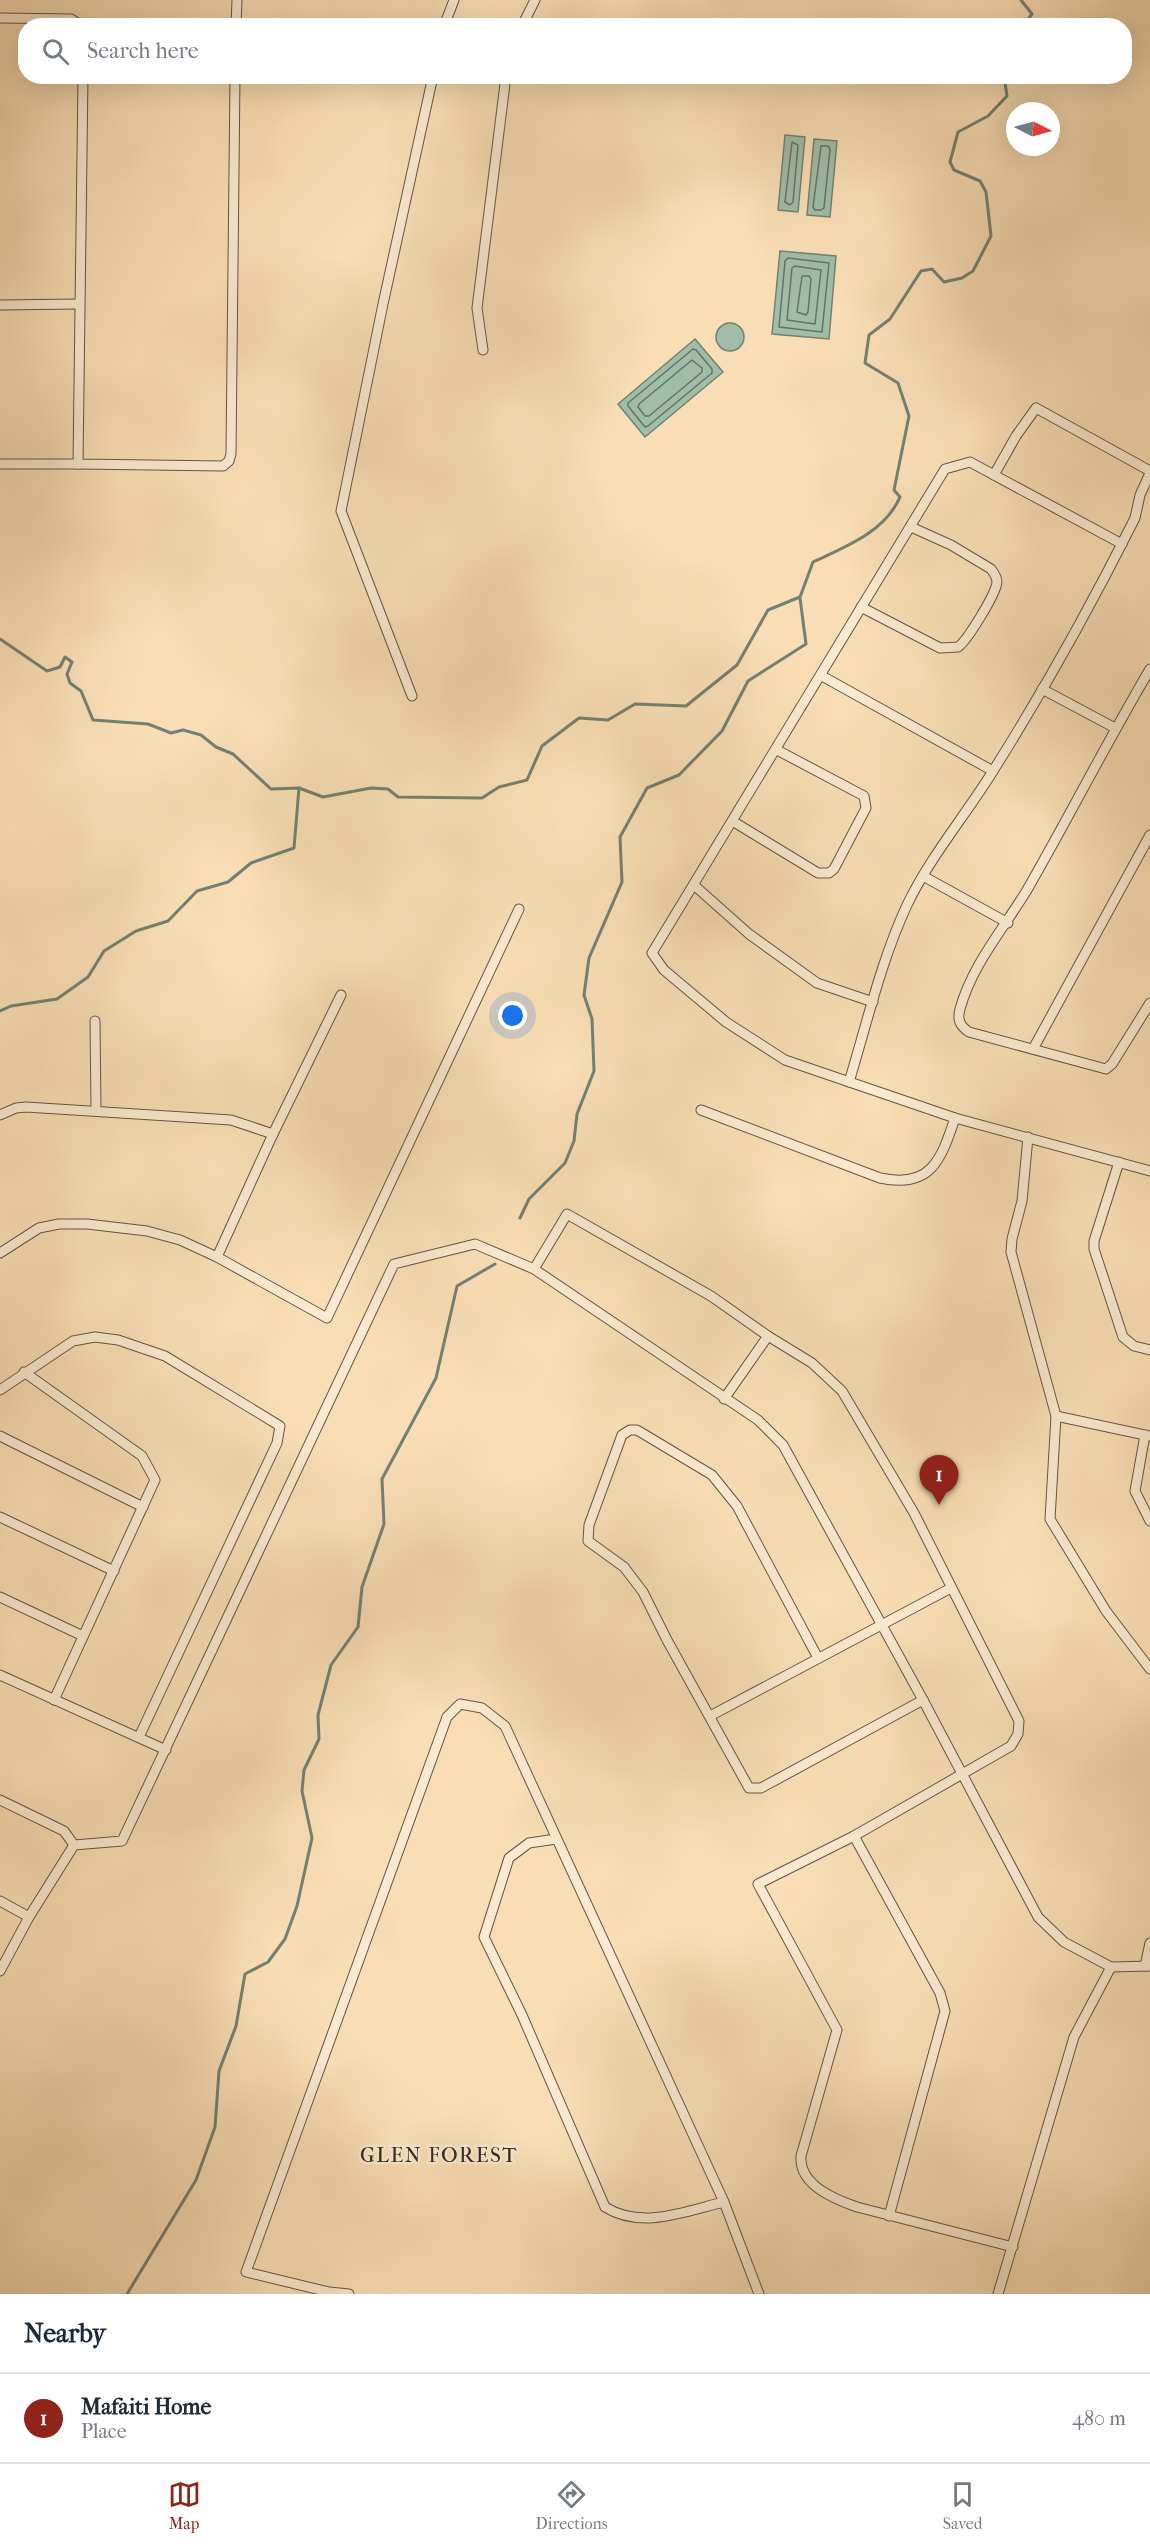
<!DOCTYPE html>
<style>
:root{--surface:#fff;--page:#f2f2f3;--text:#1f2937;--muted:#747a83;--line:#e0e1e3;--accent:#8f2418}
body{margin:0;font-family:"IM FELL French Canon",serif;background:var(--page);color:var(--text)}
.compass{position:absolute;left:1006px;top:102px;width:54px;height:54px;border-radius:50%;background:var(--surface);box-shadow:0 6px 24px #0002;rotate:96deg}
.you{position:absolute;left:513px;top:1016px;width:21px;height:21px;margin:-15px;border:4px solid #fff;border-radius:50%;background:#1a73e8;box-shadow:0 0 0 9px #1a73e833}
.badge{display:grid;place-items:center;width:39px;height:39px;border-radius:50%;background:var(--accent);color:#fff;font-size:20px;font-weight:700}
.pin{position:absolute;translate:-50% -50px;filter:drop-shadow(0 2px 3px #0008)}
.pin::after{content:'';position:absolute;top:32px;width:21px;height:18px;background:inherit;clip-path:polygon(0 0,100% 0,50% 100%)}
.list{margin:0;padding:0;list-style:none}
h2{display:flex;justify-content:space-between;align-items:center;height:78px;margin:0;padding:0 24px;font-size:26px}
h2 small{font-size:20px;font-weight:400;color:var(--muted)}
.list li{display:grid;grid-template-columns:39px 1fr auto;gap:18px;align-items:center;box-sizing:border-box;height:90px;padding:0 24px;border-top:2px solid var(--line)}
.list b{display:block;font-size:22px;white-space:nowrap}
.list p{margin:0;font-size:20px;white-space:nowrap;color:var(--muted)}
.list em{font-size:20px;font-style:normal;color:var(--muted)}
.icon{flex:none;width:33px;height:33px;fill:none;stroke:currentColor;stroke-width:2;stroke-linecap:round;stroke-linejoin:round}
.map{position:relative;flex:none;width:1150px;height:2294px;overflow:hidden}
.search{position:absolute;background:var(--surface);box-shadow:0 6px 24px #0002;left:18px;right:18px;top:18px;height:66px;display:flex;align-items:center;gap:15px;box-sizing:border-box;padding:0 21px;border-radius:24px;color:var(--muted);font-size:22px}
.sheet{height:168px;background:var(--surface)}
nav{display:flex;justify-content:space-around;align-items:center;box-sizing:border-box;height:84px;border-top:2px solid var(--line);background:var(--surface);font-size:16px;color:var(--muted)}
nav a{display:grid;justify-items:center;gap:3px}
nav .on{color:var(--accent)}
.map>svg:first-child{display:block}
.water{fill:#9fbda8;stroke:#738172;stroke-width:1.5}
.lines{fill:none;stroke-linecap:round;stroke-linejoin:round}
.shore{stroke:#687264;stroke-width:1.5}
.stream{stroke:#738172;stroke-width:3}
.street-casing{stroke:#645546;stroke-width:11}
.street{stroke:#fbeacf;stroke-width:9}
.labels{text-anchor:middle;stroke-width:5;stroke-linejoin:round;paint-order:stroke}
.neighbourhood-label{font-size:21px;letter-spacing:1.5px;fill:#322721;stroke:#fbeacf}
</style>
<div class="map">
<svg width="1150" height="2294" viewBox="0 0 1150 2294">
<rect width="100%" height="100%" fill="#f9deb5"/>
<filter id="stains"><feTurbulence type="fractalNoise" baseFrequency=".00333" numOctaves="4"/><feColorMatrix values="0 0 0 0 .2 0 0 0 0 .09 0 0 0 0 .02 0 0 0 .5 -.17"/></filter>
<radialGradient id="worn" r=".72"><stop offset=".6" stop-color="#630" stop-opacity="0"/><stop offset="1" stop-color="#630" stop-opacity=".3"/></radialGradient>
<g class="water">
<path d="M785,135L805,137L798,212L778,210Z"/>
<path d="M814,139L837,141L830,217L807,215Z"/>
<path d="M780,251L836,256L829,339L772,334Z"/>
<circle cx="730" cy="337" r="14"/>
<path d="M695,339L723,372L645,437L618,404Z"/>
</g>
<g class="lines">
<g class="shore">
<path d="M792,142L798,145L793,202L790,205L785,202Z"/>
<path d="M821,146H828L830,149L824,208L821,210H815L813,207Z"/>
<path d="M788,258L829,263L822,332L779,327L785,261Z"/>
<path d="M795,266L821,270L815,324L787,320L792,268Z"/>
<path d="M802,276H809L811,279L808,312L806,315L797,312Z"/>
<path d="M693,349L696,350L712,369V373L648,426L645,427L628,406V403Z"/>
<path d="M692,360L702,368V372L649,416H645L638,407L639,404Z"/>
</g>
<g class="stream">
<path d="M1021,0L1032,14L1023,26"/>
<path d="M0,639L47,671L60,667L65,657L72,662L67,674L70,683L81,691L93,720L148,724L171,733L183,730L201,735L216,747L233,754L271,789L299,788L323,797L371,788L388,789L398,797L482,798L499,787L527,780L542,746L579,718L608,720L635,704L686,706L737,665L768,610L800,597L813,562C845,547 885,532 900,497L894,490L909,416L898,383L865,363L869,335L890,319L921,271L932,269L944,282L962,278L973,271L991,236L986,192L980,181L954,170L950,162L958,132L988,116L1007,96L1004,76"/>
<path d="M0,1011L11,1006L57,999L88,977L104,951L136,931L168,921L197,891L228,882L251,863L294,848L299,788"/>
<path d="M520,1218L529,1199L565,1163L574,1141L577,1114L594,1071L592,1019L584,995L589,958L622,882L620,837L647,788L679,775L722,731L748,681L806,644L800,598"/>
<path d="M127,2294L196,2180L215,2127L219,2071L236,2026L245,1974L268,1962L285,1939L297,1906L312,1838L302,1791L304,1770L319,1739L318,1715L331,1665L358,1627L362,1587L384,1524L382,1479L436,1378L457,1286L495,1264"/>
</g>
<defs>
<g id="street">
<path d="M0,18L71,19L82,26"/>
<path d="M236,26L237,0"/>
<path d="M444,26L454,0"/>
<path d="M522,26L535,0"/>
<path d="M83,76L78,464L223,466L229,461L231,454L235,76"/>
<path d="M0,305L78,304"/>
<path d="M483,350L477,308L506,76"/>
<path d="M0,464H78"/>
<path d="M994,475L1016,436L1036,408L1150,471"/>
<path d="M1122,544L970,462L945,469L652,953L664,970L726,1022L785,1060L955,1118L1150,1171"/>
<path d="M861,607L940,648L958,647C967,641 996,594 997,582C997,577 994,573 991,569L951,545L911,527"/>
<path d="M1150,669C1107,742 1069,817 1027,890C1004,928 972,965 960,1009C957,1020 960,1026 969,1032L1106,1069L1112,1064L1150,1003"/>
<path d="M822,676L993,771"/>
<path d="M1042,689L1115,728"/>
<path d="M412,696L341,511L383,304L433,76"/>
<path d="M734,822L818,873H829L834,869L866,808L864,796L777,750"/>
<path d="M923,876L1008,923"/>
<path d="M695,886L749,934L817,983L873,1002"/>
<path d="M95,1021L96,1110"/>
<path d="M1033,1049L1150,835"/>
<path d="M849,1082C867,1023 881,961 907,905C930,857 965,816 993,771C1044,690 1092,604 1135,518L1140,495L1150,473"/>
<path d="M701,1110L880,1178C931,1189 941,1160 955,1118"/>
<path d="M0,1115L16,1108L26,1107L231,1120L273,1134"/>
<path d="M1028,1137L1022,1201L1012,1239L1011,1252L1056,1416L1150,1436"/>
<path d="M1119,1162L1094,1241V1249L1123,1337L1134,1346L1150,1350"/>
<path d="M0,1253L39,1228L59,1224H87L147,1231L180,1240L217,1257L327,1318L519,909"/>
<path d="M217,1257L273,1134L341,995"/>
<path d="M534,1269L567,1214L711,1296L768,1336L812,1363L842,1391L914,1513L1019,1721L1018,1734L1011,1746L854,1836L758,1884L837,2030L801,2156C799,2185 834,2199 857,2207L1013,2247"/>
<path d="M24,1372L142,1456L155,1480L54,1700"/>
<path d="M0,1390L73,1341L95,1337L118,1340L165,1356L280,1426L277,1443L139,1737"/>
<path d="M724,1399L768,1336"/>
<path d="M1056,1416L1050,1519L1106,1611L1150,1669"/>
<path d="M1145,1435L1135,1491L1150,1521"/>
<path d="M0,1436L143,1507"/>
<path d="M0,1517L114,1571"/>
<path d="M0,1597L83,1636"/>
<path d="M818,1658L737,1506L712,1475L637,1430H630L622,1435L589,1525L588,1541L624,1567L643,1592L667,1640L749,1788H761L923,1700"/>
<path d="M0,1675L166,1750"/>
<path d="M710,1716L951,1588"/>
<path d="M0,1800L64,1831L74,1845"/>
<path d="M854,1836L940,1993L945,2011L889,2216"/>
<path d="M556,1839L529,1843L509,1858L484,1937L522,2015L605,2207C642,2230 686,2211 724,2202"/>
<path d="M0,1901L29,1917"/>
<path d="M1145,1966L1150,1943"/>
<path d="M0,1971L29,1917L74,1845L122,1841L394,1264L475,1244L534,1269L758,1420L783,1445L923,1700L1038,1917L1064,1942L1111,1967L1150,1966"/>
<path d="M349,2294L329,2292L246,2272L447,1717L460,1704L482,1708L505,1726L724,2202L759,2294"/>
<path d="M998,2294L1074,2037L1111,1967"/>
</g>
</defs>
<use href="#street" class="street-casing"/>
<use href="#street" class="street"/>
</g>
<g class="labels">
<g class="neighbourhood-label">
<text x="439" y="2162">GLEN FOREST</text>
</g>
</g>
<rect width="100%" height="100%" filter="url(#stains)"/>
<rect width="100%" height="100%" fill="url(#worn)"/>
</svg>
<svg class="compass" viewBox="-18 -18 36 36"><path d="M0-13l5 13h-10z" fill="#e53935"/><path d="M0 13l5-13h-10z" fill="#747a83"/></svg>
<div class="you"></div>
<div class="pin badge" style="left:939px;top:1505px">1</div>
<div class="search"><svg class="icon" aria-label="search" viewBox="0 0 24 24"><circle cx="10" cy="10" r="6"/><path d="M15 15l6 6"/></svg>Search here</div>
</div>
<section class="sheet">
<h2>Nearby<small></small></h2>
<ul class="list">
<li><span class="badge">1</span><div><b>Mafaiti Home</b><p>Place</p></div><em>480 m</em></li>
</ul>
</section>
<nav>
<a class="on"><svg class="icon" aria-label="map" viewBox="0 0 24 24"><path d="M3 6l6-2 6 2 6-2v14l-6 2-6-2-6 2zM9 4v14M15 6v14"/></svg>Map</a>
<a><svg class="icon" aria-label="directions" viewBox="0 0 24 24"><path d="M12 3l9 9-9 9-9-9zM9 14v-3h6M13 9l2 2-2 2"/></svg>Directions</a>
<a><svg class="icon" aria-label="saved" viewBox="0 0 24 24"><path d="M7 4h10v16l-5-4-5 4z"/></svg>Saved</a>
</nav>
